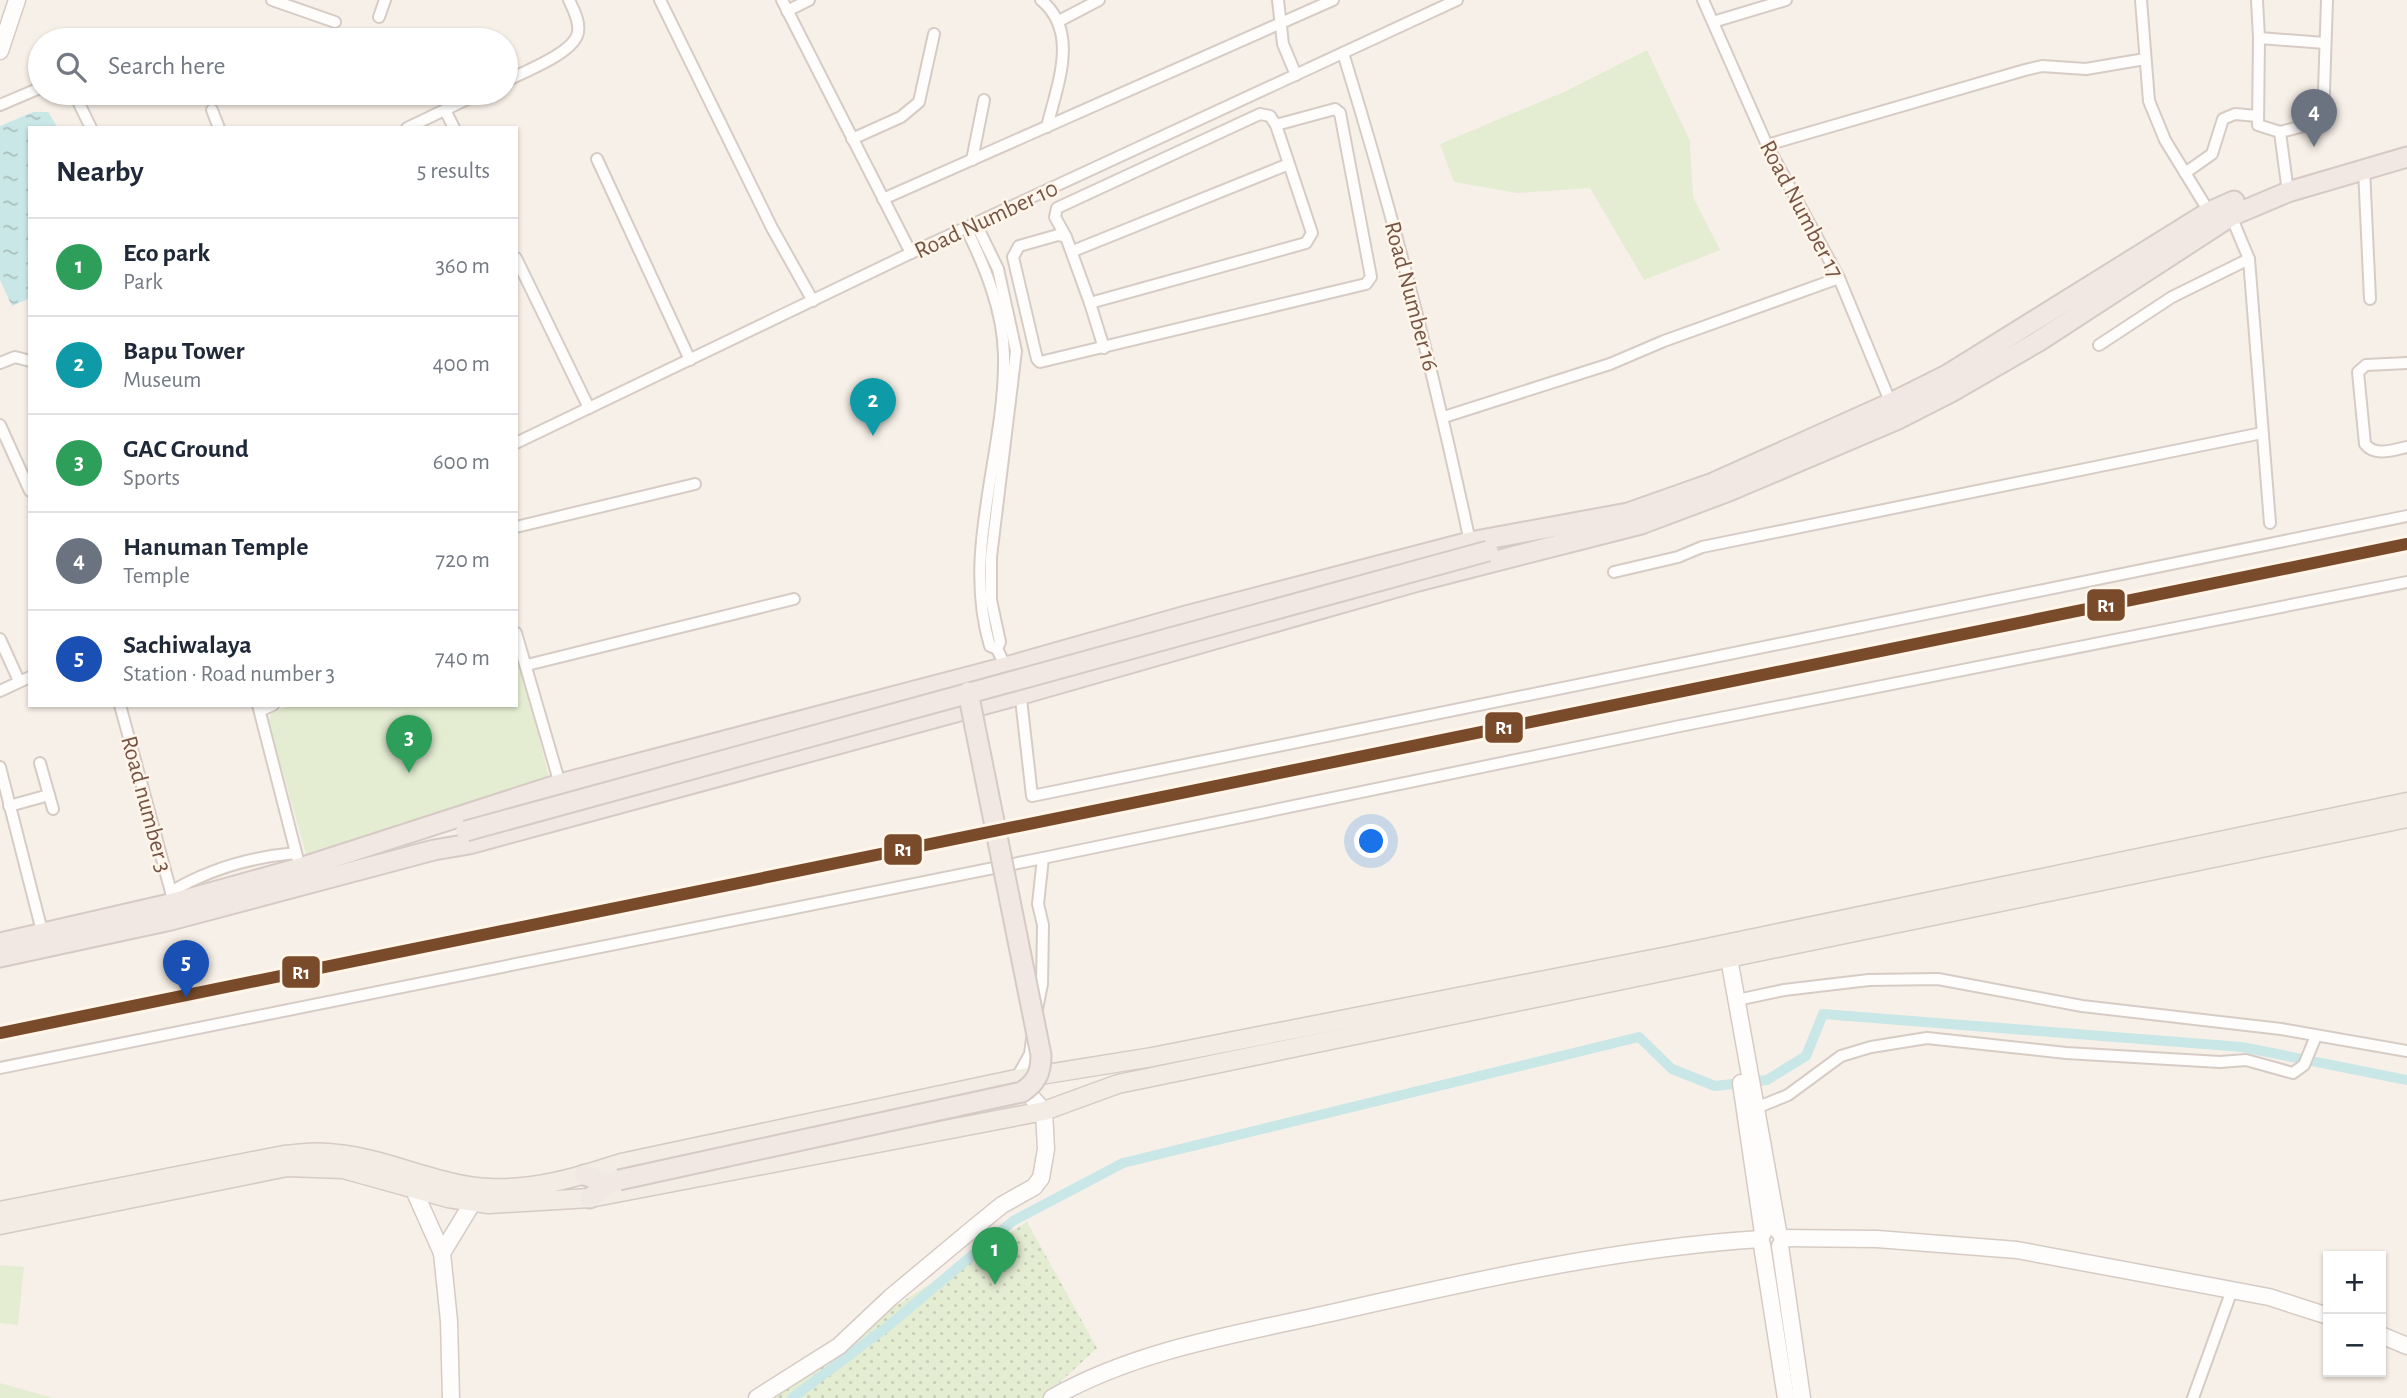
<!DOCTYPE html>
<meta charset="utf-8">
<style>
:root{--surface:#fff;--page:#f6f6f7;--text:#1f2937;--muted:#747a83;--line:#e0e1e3;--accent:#111827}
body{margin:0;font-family:"Alegreya Sans",sans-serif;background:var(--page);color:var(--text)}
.controls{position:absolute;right:21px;bottom:21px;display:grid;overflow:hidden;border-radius:0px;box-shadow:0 2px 5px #0004}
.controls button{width:63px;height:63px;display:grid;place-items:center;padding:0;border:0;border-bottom:2px solid var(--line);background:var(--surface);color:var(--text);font:35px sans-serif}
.you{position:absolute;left:1372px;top:842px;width:24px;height:24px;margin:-18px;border:5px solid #fff;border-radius:50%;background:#1a73e8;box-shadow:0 0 0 10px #1a73e833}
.badge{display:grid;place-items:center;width:46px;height:46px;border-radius:50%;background:var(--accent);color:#fff;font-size:23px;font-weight:700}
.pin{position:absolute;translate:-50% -58px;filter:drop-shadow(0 2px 4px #0008)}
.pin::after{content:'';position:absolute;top:37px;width:24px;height:21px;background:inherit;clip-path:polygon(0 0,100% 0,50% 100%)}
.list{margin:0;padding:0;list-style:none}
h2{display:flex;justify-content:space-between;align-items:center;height:91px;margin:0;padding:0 28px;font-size:30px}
h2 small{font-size:23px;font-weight:400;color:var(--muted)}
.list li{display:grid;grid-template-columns:46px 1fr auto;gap:21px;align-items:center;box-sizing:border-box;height:98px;padding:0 28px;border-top:2px solid var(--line)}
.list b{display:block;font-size:26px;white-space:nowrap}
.list p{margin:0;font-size:23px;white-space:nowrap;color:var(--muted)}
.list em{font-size:23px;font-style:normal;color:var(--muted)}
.icon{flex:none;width:38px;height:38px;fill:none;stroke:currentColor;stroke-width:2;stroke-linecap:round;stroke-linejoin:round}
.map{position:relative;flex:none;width:2407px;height:1398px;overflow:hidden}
.search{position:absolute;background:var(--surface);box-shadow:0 2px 5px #0004;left:28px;top:28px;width:490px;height:77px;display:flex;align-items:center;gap:18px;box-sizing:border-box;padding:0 24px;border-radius:38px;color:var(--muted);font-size:26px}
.panel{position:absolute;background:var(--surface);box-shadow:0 2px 5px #0004;left:28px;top:126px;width:490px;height:581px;border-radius:0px}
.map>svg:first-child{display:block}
.grass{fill:#e4edd2}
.park{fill:url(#park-dots)}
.water{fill:url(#water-ripples)}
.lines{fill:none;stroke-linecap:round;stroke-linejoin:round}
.canal{stroke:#cae7e7;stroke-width:10}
.street-casing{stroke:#d6ccc5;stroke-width:14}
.secondary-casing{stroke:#d6cbc4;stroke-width:19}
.primary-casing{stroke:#d6cac4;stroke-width:21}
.highway-casing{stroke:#d6cac4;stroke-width:23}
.street{stroke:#fefdfc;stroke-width:10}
.secondary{stroke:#fefdfc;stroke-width:16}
.primary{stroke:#f2ece4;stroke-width:18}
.highway{stroke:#f1e7e3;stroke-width:19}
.highway-bridge-casing{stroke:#d6cac4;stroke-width:23;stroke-linecap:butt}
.highway-bridge{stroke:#f1e7e3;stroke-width:19}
.rail-1-casing{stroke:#fff5e9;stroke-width:18}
.rail-1{stroke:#7a4b2a;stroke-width:12}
.labels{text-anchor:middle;stroke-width:5;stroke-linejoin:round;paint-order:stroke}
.street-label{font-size:24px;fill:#765547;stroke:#fff5e9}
.line-badge{stroke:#fff5e9;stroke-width:2.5}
.badge-label{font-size:19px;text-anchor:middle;font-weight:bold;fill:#fff}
</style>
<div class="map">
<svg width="2407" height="1398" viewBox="0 0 2407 1398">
<defs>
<pattern id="park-dots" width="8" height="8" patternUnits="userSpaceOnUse" patternTransform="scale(1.75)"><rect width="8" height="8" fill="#e4edd2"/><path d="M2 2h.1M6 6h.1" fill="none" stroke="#c7cdb6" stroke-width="1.8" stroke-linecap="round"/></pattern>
<pattern id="water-ripples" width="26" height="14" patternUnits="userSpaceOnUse" patternTransform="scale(1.75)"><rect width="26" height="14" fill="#cae7e7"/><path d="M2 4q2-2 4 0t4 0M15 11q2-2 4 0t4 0" fill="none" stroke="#a9bebd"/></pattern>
</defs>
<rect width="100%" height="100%" fill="#f7f0e8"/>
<g class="grass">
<path d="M1647,50L1690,141L1693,197L1720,250L1644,280L1590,188L1517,193L1454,182L1440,144L1566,91Z"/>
<path d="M516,648L550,781L307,858L268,720L271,714L290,705H516Z"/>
<path d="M0,1265L24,1267L18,1325L0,1323Z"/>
<path d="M0,1383L53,1398H0Z"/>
</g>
<path class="park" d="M1027,1222L1097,1348L1043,1398H752Z"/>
<path class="water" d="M33,112H48L58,128H30V298L12,306L0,280V126Z"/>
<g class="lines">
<path class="canal" d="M792,1398L887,1327L1013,1221L1123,1163L1639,1037L1672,1069L1715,1086L1767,1080L1806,1056L1823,1014L2242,1047L2407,1080"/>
<defs>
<g id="street">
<path d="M272,0L335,22"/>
<path d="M660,0L772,228L813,301"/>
<path d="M782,0L911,253"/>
<path d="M1041,0C1080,32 1057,85 1047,127"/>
<path d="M1278,0L1283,44L1296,75"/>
<path d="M1703,0L1767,145L1839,278L1892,406"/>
<path d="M2141,0L2149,101L2165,140L2211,215"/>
<path d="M2257,0L2259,38L2325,43"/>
<path d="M787,11L809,0"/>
<path d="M379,17L385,0"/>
<path d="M1059,21L1099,0"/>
<path d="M1713,22L1786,0"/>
<path d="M2259,38L2258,125L2280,132"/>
<path d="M1343,53C1393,214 1435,377 1470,542"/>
<path d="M506,81C523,72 575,53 578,32C580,21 573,9 569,0"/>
<path d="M74,93L91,128"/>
<path d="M0,105L40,88"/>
<path d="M212,110L219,128"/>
<path d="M445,110L454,128"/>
<path d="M407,128L480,93"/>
<path d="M852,139L901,117L919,102L934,34"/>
<path d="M1767,145L2025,70L2042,66L2086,69L2145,59"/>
<path d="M597,159L690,360"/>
<path d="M972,160L984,100"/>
<path d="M2364,169L2370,299"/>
<path d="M2185,173L2212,154L2223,119L2235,114L2257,116"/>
<path d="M2288,192L2280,132L2323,121L2327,0"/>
<path d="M883,199L1333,0"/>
<path d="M2231,216L2249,259L2270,523"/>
<path d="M976,224L998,269L1016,351L991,557V600L1000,642L997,649"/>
<path d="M966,228C985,267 1003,310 1004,355C1006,452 961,550 990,646L997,649L1008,671"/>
<path d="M1066,237L1055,217L1057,208L1260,114L1270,116L1276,125"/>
<path d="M1073,251L1289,164L1312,233L1306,243L1090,303L1066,237L1058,235L1019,246L1013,257L1037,359L1040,362L1366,284L1371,277L1340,113L1335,109L1276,125L1289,164"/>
<path d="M516,258L589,408"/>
<path d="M1090,303L1104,348"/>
<path d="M2099,345L2172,297L2249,259"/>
<path d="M0,363L15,357L30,361"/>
<path d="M2407,363L2366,365L2358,372L2365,444C2375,457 2393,450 2407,447"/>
<path d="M1444,417L1610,364L1664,341L1839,278"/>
<path d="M0,425L30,491"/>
<path d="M516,443L911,253L1457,0"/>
<path d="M516,527L695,484"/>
<path d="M1614,572L1678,557L1702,547L2262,433"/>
<path d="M516,633L560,784"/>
<path d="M0,639L19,681"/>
<path d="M527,665L794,599"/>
<path d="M1020,690L1032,796L2407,516"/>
<path d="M0,691L30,677"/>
<path d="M120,705L174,903"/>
<path d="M258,705L300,868"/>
<path d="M260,711L273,705"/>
<path d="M40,763L53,809"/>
<path d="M0,767L43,935"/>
<path d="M9,806L49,795"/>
<path d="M171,892C209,869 252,857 296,853"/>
<path d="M1737,1000L1784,990L1869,980L1938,979L2082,1006L2281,1029L2407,1051"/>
<path d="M1037,1009L1042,984L1043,925L1038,904L1043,858L1680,726L2407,582"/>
<path d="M0,1068L1043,858"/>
<path d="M1016,1079L1030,1054L1032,1039"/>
<path d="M1756,1108L1788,1095L1841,1056L1871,1047L1927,1038L2066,1053L2220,1062L2246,1060L2293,1073L2304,1065L2316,1036"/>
<path d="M2193,1398L2232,1290"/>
</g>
<g id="secondary">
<path d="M0,51L17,0"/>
<path d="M1727,947L1778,1231"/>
<path d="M1741,1083L1763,1233"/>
<path d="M413,1188L442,1253L449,1321L451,1398"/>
<path d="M1782,1238L1877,1239L2017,1250L2269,1297L2328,1316"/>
<path d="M1762,1245L1786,1398"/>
<path d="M1780,1246L1802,1398"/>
<path d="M442,1253L473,1202"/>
<path d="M2381,1335L2407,1346"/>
<path d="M757,1398L839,1346L891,1297L975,1227L1002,1205L1034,1187L1041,1178L1046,1149L1044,1111L1017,1081"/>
<path d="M1052,1398C1136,1350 1237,1334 1331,1313C1472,1281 1616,1248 1761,1239"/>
</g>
<g id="primary">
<path d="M0,1211L284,1155C302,1153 320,1151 338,1154C389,1159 438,1186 490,1188C536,1190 578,1177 621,1163L1016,1079L1152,1057L1668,956L2407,802"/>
<path d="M0,1225L287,1167L343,1169L448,1198L489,1204L590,1198L1044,1111L1118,1084L2407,818"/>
</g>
<g id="highway">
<path d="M0,943L174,903L300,868L560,784L1006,667L1186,616L1470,542L1628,513L1713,483L1891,403L1947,375L2209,212L2234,201"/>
<path d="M0,957L171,920L434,850L469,844L1022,694L1418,581L1641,524L1729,491L1896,420L1951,392L2039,341L2231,216L2288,192L2407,157"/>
<path d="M584,1175L609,1183"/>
<path d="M590,1198L609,1183L619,1180"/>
</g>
</defs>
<use href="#street" class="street-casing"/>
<use href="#secondary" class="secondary-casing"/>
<use href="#primary" class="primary-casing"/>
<use href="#highway" class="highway-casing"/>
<use href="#street" class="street"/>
<use href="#secondary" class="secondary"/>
<use href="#primary" class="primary"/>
<use href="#highway" class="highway"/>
<defs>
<g id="highway-bridge">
<path d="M466,831L1488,551"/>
<path d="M619,1180L1022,1092C1037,1082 1041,1072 1041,1055L968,692"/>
</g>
</defs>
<use href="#highway-bridge" class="highway-bridge-casing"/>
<use href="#highway-bridge" class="highway-bridge"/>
<defs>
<path id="rail-1" d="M0,1033L2407,544"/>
</defs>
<use href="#rail-1" class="rail-1-casing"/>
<use href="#rail-1" class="rail-1"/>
</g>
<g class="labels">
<g class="street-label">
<text transform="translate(1802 209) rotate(62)" y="8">Road Number 17</text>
<text transform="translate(986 219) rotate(-25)" y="8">Road Number 10</text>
<text transform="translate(1412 296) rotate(75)" y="8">Road Number 16</text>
<text transform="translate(147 804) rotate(75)" y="8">Road number 3</text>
</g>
</g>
<g class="line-badge">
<rect x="2086" y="588" width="40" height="34" rx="7" fill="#7a4b2a"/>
<rect x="1484" y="711" width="40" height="33" rx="7" fill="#7a4b2a"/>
<rect x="883" y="833" width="40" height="33" rx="7" fill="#7a4b2a"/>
<rect x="281" y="955" width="40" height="34" rx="7" fill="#7a4b2a"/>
</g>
<g class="badge-label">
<text x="2106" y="612">R1</text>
<text x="1504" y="734">R1</text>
<text x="903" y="856">R1</text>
<text x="301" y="979">R1</text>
</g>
</svg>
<div class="controls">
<button>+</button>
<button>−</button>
</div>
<div class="you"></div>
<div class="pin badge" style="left:995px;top:1285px;background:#2e9e5b">1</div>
<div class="pin badge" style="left:873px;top:436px;background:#0f9aa8">2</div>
<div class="pin badge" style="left:409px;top:773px;background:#2e9e5b">3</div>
<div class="pin badge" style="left:2314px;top:147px;background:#6b7280">4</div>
<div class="pin badge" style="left:186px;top:998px;background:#1a4fb4">5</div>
<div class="search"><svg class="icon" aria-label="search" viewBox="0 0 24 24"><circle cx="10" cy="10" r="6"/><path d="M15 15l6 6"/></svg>Search here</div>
<section class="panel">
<h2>Nearby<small>5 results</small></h2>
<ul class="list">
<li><span class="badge" style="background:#2e9e5b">1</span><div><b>Eco park</b><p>Park</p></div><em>360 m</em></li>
<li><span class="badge" style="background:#0f9aa8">2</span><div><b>Bapu Tower</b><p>Museum</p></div><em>400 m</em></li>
<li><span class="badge" style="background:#2e9e5b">3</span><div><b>GAC Ground</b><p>Sports</p></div><em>600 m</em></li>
<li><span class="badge" style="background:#6b7280">4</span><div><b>Hanuman Temple</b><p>Temple</p></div><em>720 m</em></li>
<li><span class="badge" style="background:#1a4fb4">5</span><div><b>Sachiwalaya</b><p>Station · Road number 3</p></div><em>740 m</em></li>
</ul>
</section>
</div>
